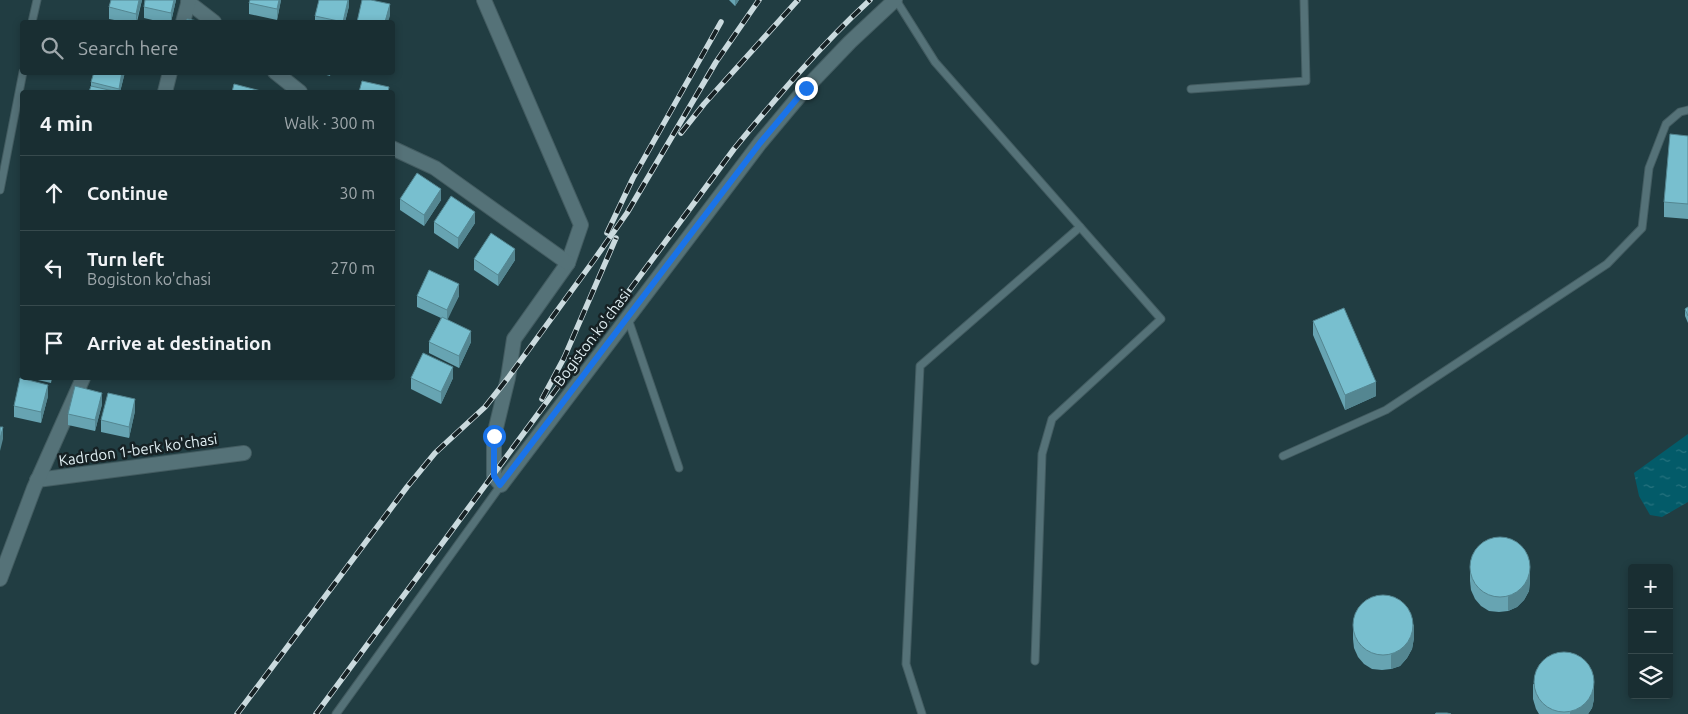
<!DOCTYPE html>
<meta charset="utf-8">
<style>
:root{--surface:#192e32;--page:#263a3e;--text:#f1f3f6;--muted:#9fa8ac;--line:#374a4d}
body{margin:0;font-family:Ubuntu,sans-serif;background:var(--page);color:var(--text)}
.controls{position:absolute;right:15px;bottom:15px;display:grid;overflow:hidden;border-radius:5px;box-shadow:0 2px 8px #0003}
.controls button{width:45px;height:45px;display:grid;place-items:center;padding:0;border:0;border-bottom:1px solid var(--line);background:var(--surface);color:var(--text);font:25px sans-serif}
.stop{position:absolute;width:15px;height:15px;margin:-11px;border:4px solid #1a73e8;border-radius:50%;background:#fff}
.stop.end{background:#1a73e8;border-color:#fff;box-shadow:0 1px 5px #0008}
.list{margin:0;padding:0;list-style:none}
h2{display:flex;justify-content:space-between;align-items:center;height:65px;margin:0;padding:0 20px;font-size:21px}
h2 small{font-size:16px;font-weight:400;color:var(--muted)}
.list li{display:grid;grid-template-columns:32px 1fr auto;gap:15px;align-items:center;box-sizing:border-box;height:75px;padding:0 20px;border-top:1px solid var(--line)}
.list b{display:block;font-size:19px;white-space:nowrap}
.list p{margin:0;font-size:16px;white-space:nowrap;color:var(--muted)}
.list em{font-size:16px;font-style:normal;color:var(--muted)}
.icon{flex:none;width:28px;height:28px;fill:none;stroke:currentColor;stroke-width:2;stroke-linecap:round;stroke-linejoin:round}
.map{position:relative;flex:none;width:1688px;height:714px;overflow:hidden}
.search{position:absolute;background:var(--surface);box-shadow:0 2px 8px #0003;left:20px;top:20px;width:375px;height:55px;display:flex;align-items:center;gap:12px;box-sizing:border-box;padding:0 18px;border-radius:5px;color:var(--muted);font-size:19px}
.panel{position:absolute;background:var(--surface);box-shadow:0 2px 8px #0003;left:20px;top:90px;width:375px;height:290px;border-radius:5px}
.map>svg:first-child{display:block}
.water{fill:url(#water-ripples)}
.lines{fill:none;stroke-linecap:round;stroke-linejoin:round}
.service-casing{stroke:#435c61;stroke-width:9}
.minor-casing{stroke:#435c61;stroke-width:16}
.tertiary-casing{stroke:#435c61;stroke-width:16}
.service{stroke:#557278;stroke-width:7}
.minor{stroke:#557278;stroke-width:14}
.tertiary{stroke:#557278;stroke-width:14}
.rail-casing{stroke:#cadade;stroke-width:5.5}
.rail{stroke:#162124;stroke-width:4;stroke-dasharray:11;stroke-linecap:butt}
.wall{fill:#67a4b2}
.shaded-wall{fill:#548691}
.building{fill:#78bfcf;stroke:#548691}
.route{stroke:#1a73e8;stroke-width:6}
.labels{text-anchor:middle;stroke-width:5;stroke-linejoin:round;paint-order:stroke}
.street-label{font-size:15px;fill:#dfeef2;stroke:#162124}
</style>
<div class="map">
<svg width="1688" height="714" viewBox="0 0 1688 714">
<defs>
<pattern id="water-ripples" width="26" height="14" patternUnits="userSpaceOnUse" patternTransform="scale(1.25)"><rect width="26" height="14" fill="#035b69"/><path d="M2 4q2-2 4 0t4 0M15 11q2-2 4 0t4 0" fill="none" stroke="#27737f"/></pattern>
</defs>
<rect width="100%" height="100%" fill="#213d42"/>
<path class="water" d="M1688,434V502L1662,517L1650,515L1639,496L1634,473Z"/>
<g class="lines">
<defs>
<g id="service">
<path d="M896,0L935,62L1161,319L1052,419L1042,454L1035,661"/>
<path d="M32,22L37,0"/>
<path d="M1191,89L1306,81L1304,0"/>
<path d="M0,190L23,72"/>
<path d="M628,319L679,468"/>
<path d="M1283,456L1386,410L1607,264L1642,228L1649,168L1666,124L1680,112L1688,110"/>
<path d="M336,714L501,485"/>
<path d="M922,714L906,664L920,366L1080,227"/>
</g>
<g id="minor">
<path d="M484,0L581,225L568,263L514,339L508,378L494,436V476L501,485L760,143L806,88L850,42L895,0"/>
<path d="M188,2L214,22"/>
<path d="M275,72L300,92"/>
<path d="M392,148L435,168L568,263"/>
<path d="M37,480L244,453"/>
</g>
<g id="tertiary">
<path d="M183,22L189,0"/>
<path d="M165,92L170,72"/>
<path d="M0,579L34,488L83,378"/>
</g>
</defs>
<use href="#service" class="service-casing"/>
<use href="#minor" class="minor-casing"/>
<use href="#tertiary" class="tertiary-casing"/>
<use href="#service" class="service"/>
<use href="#minor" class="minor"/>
<use href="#tertiary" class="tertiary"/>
<defs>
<g id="rail">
<path d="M681,133L704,104L798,0"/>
<path d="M607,233L633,178L721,22"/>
<path d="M542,399L564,358L616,238"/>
<path d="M237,714L407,487L435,453L485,407L508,378L594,260L627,213L716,62L759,0"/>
<path d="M316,714L734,149C777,97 820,46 870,0"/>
</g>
</defs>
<use href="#rail" class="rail-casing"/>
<use href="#rail" class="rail"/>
</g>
<g class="wall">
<path d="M111,0H142L137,22H125L109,19V7Z"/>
<path d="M145,0H176L171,22H161L144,18V7Z"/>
<path d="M281,0L277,20L249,14V3Z"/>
<path d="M349,0V6L345,22H315V16Z"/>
<path d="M729,0H739L735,6Z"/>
<path d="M125,72L120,92H89L91,86V82Z"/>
<path d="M316,72H331L330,76Z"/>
<path d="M1688,136V219L1664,217V202Z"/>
<path d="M400,199L441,200L424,226L400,210Z"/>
<path d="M434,222L475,223L458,249L434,233Z"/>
<path d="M474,259L515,260L498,286L474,270Z"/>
<path d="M417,296H459L447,319L471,342L459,368L429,353V342L441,318L417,307Z"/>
<path d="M1688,307V323L1685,316V309Z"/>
<path d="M1313,321L1376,396L1345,410L1313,335Z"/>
<path d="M29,378H52L51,383Z"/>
<path d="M411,378H453L441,404L411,389Z"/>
<path d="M48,396L41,423L14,417V406Z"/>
<path d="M102,404L95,431L68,425V414Z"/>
<path d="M135,411L129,438L101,432V420Z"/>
<path d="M1470,566L1530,580L1529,591L1524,600L1517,607L1508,611L1499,612L1489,611L1481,606L1475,599L1471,590L1470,581Z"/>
<path d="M1353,624L1414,638L1412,649L1407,658L1400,666L1391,669L1382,670L1372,669L1364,664L1358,657L1354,648L1353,639Z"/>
<path d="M1533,684L1594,699L1592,708L1588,714H1539L1536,709L1533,699Z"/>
</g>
<g class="shaded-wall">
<path d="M139,0H142L136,22V14Z"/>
<path d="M174,0H176L171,22V13Z"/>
<path d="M279,0H281L277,20V9Z"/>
<path d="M348,0H349V6L345,22H343Z"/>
<path d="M735,0H739L735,6Z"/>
<path d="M390,4V16L388,22H385Z"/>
<path d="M122,72H125L120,92H119V89Z"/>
<path d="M441,189V200L424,226V215Z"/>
<path d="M475,212V223L458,249V238Z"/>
<path d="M515,249V260L498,286V275Z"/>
<path d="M459,284V296L447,321V310Z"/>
<path d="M471,331V342L459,368V356Z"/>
<path d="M453,367V378L441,404V392Z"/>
<path d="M1376,382V396L1345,410V395Z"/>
<path d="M48,385V396L41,423V412Z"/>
<path d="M102,393V404L95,431V420Z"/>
<path d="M135,399V411L129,438V427Z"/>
<path d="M3,427V439L0,451V439Z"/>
<path d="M1530,566V580L1529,591L1524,600L1517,607L1508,611V597Z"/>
<path d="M1414,624V638L1412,649L1407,658L1400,666L1391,669V655Z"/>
<path d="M1594,684V699L1592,708L1588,714H1570V712Z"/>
</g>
<g class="building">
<path d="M111,0H139L136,14L109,7Z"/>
<path d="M145,0H174L171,13L144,7Z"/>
<path d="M250,0H279L277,9L249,3Z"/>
<path d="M319,0H348L343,22L315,16Z"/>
<path d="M362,0H371L390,4L385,22H357Z"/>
<path d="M187,19L203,22H186Z"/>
<path d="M94,72H122L119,89L91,82Z"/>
<path d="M362,81L389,87L388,92H359Z"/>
<path d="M234,84L261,91V92H232Z"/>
<path d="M91,86L118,92H89Z"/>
<path d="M1670,134L1688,136V204L1664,202Z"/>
<path d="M417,173L441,189L424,215L400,199Z"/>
<path d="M451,196L475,212L458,238L434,222Z"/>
<path d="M491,233L515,249L498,275L474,259Z"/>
<path d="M429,270L459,284L447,310L417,296Z"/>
<path d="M1688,307V316L1685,309Z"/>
<path d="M1344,308L1376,382L1345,395L1313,321Z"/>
<path d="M442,317L471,331L459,356L429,342Z"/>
<path d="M423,353L453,367L441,392L411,378Z"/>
<path d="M20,378L48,385L41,412L14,406Z"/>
<path d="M75,386L102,393L95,420L68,414Z"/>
<path d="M108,393L135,399L129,427L101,420Z"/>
<path d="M0,427H3L0,439Z"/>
<circle cx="1500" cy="567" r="30"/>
<circle cx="1383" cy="625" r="30"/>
<circle cx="1564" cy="682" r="30"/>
<path d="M1436,713H1447L1451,714H1435Z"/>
</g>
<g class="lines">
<path class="route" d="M494,436V476L500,485L760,143L806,88"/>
</g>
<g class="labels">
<g class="street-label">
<text transform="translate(592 338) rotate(-53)" y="5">Bogiston ko'chasi</text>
<text transform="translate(138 450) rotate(-8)" y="5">Kadrdon 1-berk ko'chasi</text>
</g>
</g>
</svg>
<div class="controls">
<button>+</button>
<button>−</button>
<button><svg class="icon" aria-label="layers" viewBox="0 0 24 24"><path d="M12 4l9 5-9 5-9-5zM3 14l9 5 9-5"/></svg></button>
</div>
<div class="stop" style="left:494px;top:436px"></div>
<div class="stop end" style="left:806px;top:88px"></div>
<div class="search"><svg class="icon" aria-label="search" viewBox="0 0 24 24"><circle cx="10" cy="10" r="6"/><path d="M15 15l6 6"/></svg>Search here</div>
<section class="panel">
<h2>4 min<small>Walk · 300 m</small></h2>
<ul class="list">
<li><svg class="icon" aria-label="ahead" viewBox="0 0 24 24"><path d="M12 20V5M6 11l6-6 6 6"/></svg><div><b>Continue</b></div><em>30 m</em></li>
<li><svg class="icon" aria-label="left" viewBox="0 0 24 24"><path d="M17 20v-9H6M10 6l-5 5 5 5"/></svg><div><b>Turn left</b><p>Bogiston ko'chasi</p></div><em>270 m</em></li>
<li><svg class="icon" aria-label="arrive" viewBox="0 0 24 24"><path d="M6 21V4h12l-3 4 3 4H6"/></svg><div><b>Arrive at destination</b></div></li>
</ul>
</section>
</div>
